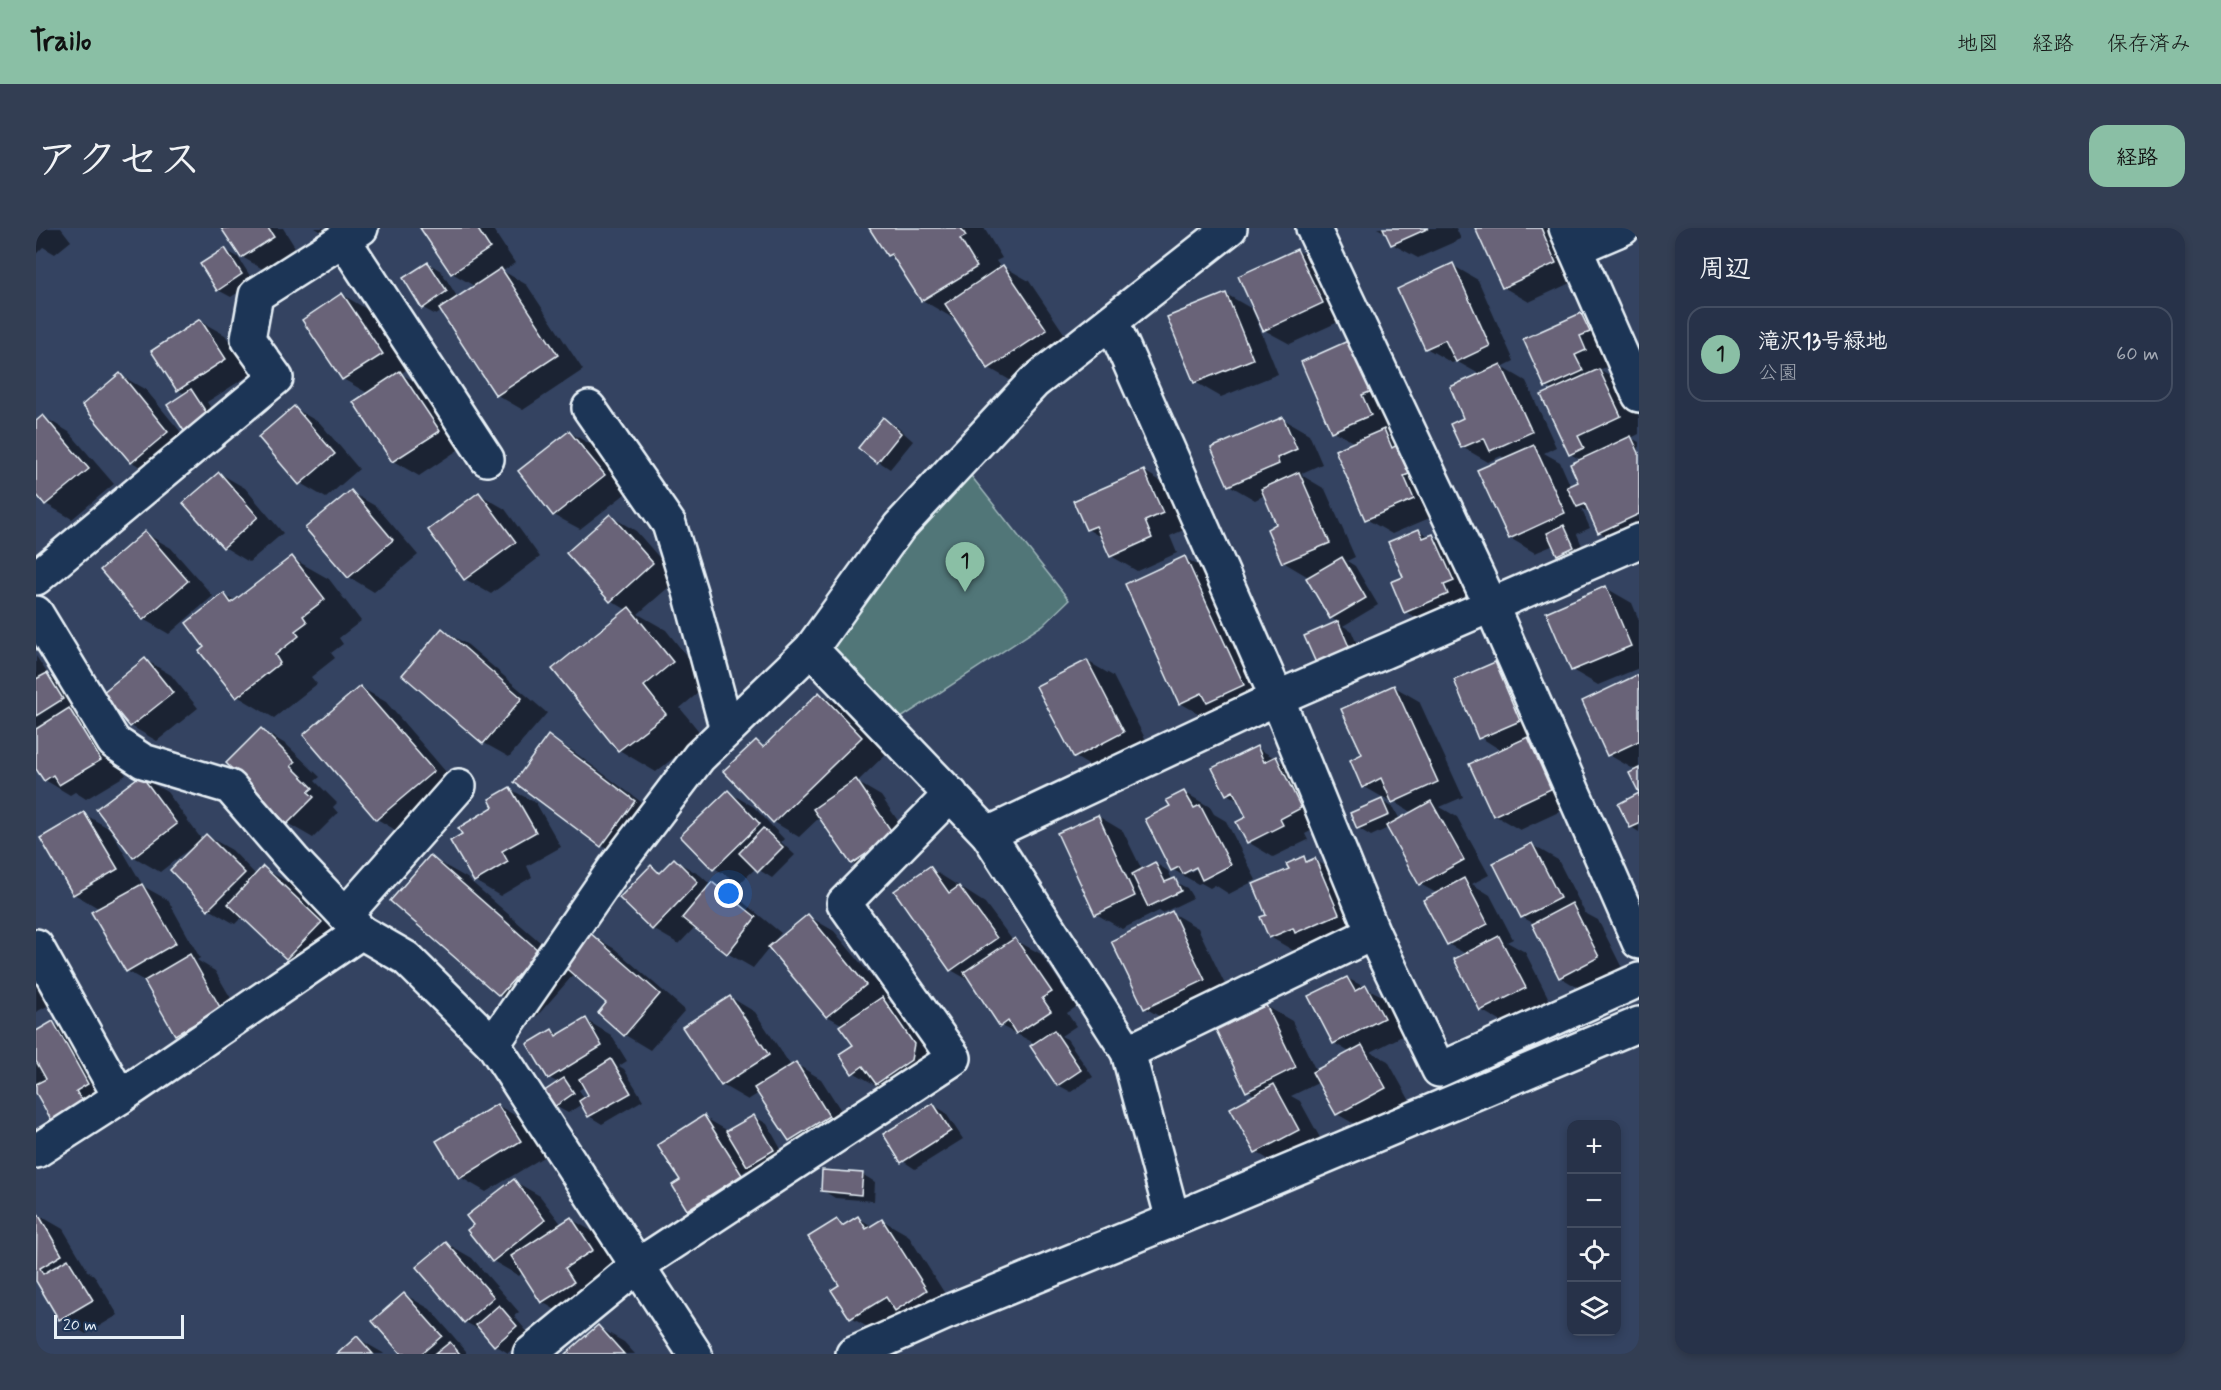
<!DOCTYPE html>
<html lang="ja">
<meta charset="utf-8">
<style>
:root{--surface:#273249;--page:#333e53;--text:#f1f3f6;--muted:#a4aab4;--line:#434d61;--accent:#8abfa5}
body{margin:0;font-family:Mynerve,"Klee One",sans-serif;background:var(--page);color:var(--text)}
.controls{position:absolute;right:18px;bottom:18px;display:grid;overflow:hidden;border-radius:12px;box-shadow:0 3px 9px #0003}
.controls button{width:54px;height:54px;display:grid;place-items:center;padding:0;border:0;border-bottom:2px solid var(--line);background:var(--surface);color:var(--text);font:30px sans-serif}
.scale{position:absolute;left:18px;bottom:15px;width:130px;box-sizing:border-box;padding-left:6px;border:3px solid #e8f1f8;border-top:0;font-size:16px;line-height:21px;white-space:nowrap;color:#e8f1f8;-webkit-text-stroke:4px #1d3557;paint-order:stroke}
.you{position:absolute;left:693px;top:666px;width:21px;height:21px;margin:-15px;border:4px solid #fff;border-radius:50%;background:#1a73e8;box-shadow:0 0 0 9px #1a73e833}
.badge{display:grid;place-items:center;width:39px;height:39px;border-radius:50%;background:var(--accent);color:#111;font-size:20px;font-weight:700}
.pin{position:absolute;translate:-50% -50px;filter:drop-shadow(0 2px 3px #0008)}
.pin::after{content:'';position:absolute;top:32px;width:21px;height:18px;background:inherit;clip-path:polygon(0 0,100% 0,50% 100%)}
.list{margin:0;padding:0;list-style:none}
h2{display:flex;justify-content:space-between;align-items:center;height:78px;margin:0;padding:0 24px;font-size:26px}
h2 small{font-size:20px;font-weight:400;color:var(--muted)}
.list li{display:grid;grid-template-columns:39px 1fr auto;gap:18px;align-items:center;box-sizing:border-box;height:96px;margin:0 12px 12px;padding:0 12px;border:2px solid var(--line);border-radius:18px}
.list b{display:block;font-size:22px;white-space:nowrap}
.list p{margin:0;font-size:20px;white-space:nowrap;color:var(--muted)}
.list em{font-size:20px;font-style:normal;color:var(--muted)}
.icon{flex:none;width:33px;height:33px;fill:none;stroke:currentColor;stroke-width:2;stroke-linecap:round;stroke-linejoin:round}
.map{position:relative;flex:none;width:1603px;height:1126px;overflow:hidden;border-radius:18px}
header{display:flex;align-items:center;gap:36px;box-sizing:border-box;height:84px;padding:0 30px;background:var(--accent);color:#111}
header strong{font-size:28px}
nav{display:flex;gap:33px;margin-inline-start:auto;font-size:21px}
.intro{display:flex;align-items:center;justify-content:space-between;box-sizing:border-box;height:144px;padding:0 36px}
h1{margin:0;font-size:42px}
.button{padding:15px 27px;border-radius:18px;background:var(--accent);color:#111;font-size:21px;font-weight:700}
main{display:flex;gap:36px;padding:0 36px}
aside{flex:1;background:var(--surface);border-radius:18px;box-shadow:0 3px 9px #0003}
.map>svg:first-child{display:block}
.green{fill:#517678;stroke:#9cb4b8;stroke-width:1.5}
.shadow{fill:#0007;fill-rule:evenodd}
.building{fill:#696378;stroke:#e8f1f8;stroke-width:1.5}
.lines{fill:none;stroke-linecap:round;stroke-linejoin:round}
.minor-casing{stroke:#e8f1f8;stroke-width:38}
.minor{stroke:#1d3557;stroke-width:33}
</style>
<header>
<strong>Trailo</strong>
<nav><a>地図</a><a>経路</a><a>保存済み</a></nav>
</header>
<div class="intro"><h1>アクセス</h1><a class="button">経路</a></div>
<main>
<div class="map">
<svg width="1603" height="1126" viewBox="0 0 1603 1126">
<rect width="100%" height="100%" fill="#344361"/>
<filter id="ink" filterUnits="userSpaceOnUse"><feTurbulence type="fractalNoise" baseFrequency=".0167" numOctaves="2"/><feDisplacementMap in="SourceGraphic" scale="12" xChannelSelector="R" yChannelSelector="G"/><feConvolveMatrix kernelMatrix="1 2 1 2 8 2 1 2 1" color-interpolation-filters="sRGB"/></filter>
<g filter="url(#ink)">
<path class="green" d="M932,244L1033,372L1007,397L862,492L791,420L875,303Z"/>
<g class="shadow">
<path d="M0,0H25L35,13L19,26L7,19L0,26Z"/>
<path d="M187,0H247L262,24L232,44L206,29Z"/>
<path d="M278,0H323L302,14Z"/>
<path d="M386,0H456L479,35L467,43L491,57L547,142L487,182L461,167L406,83L400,87L387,80L392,35L405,43L422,70L440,59L416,45Z"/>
<path d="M835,0H948L966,30L960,33L965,40L967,38L993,53L1036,117L979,155L953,140L922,93L886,72L861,33L852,27Z"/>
<path d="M1341,0H1420L1425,11L1382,30L1356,16L1352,6Z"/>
<path d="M1443,0H1523L1545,50L1493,74L1467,59Z"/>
<path d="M189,22L202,29L218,54L195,69L182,62Z"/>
<path d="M1261,22L1287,37L1311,90L1254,116L1228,102Z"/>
<path d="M1416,37L1442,52L1478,133L1466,139L1490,153L1520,219L1508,225L1524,234L1535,259L1544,255L1545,232L1534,226L1518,163L1510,159L1545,87L1571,101L1575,137L1563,142L1589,157L1603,189V206L1595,210L1603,214V312L1589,319L1563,304L1556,286L1545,280L1554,300L1541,306L1550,327L1535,334L1522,326L1518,317L1499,325L1474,310L1470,231L1465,228L1452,234L1426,219L1429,190L1445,147L1420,133L1416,135L1390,120Z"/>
<path d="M1190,66L1216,81L1242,146L1185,169L1159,154Z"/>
<path d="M307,67L332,82L371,141L365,146L390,160L428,218L383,248L357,233L333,166L307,151Z"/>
<path d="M164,93L189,107L215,146L171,174L184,195L162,210L149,202L133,177L149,166L142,162Z"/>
<path d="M1314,114L1360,201L1352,205L1373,217L1403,286L1356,306L1330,291L1319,215L1297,203Z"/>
<path d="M84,147L110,162L157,219L121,249L96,234Z"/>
<path d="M258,180L284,195L323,241L290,270L264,255Z"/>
<path d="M8,189L33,204L78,256L36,291L10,276L0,264V195Z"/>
<path d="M847,191L860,198L877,213L854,241L842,233Z"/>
<path d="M1247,191L1273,206L1286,236L1266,245L1267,248L1289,261L1319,329L1311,333L1319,338L1342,377L1307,398L1315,402L1326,428L1294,441L1282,434L1302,394L1295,390L1274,350L1247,334L1242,297L1229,267L1219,272L1193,257Z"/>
<path d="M533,204L559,219L593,263L544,301L518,287Z"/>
<path d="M1108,243L1133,258L1152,300L1134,308L1141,325L1101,343L1075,328L1068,311L1051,301Z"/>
<path d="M183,245L209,260L247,305L213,334L188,319Z"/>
<path d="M315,264L341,279L382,327L338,364L313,349Z"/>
<path d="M443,266L469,281L504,329L455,366L429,351Z"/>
<path d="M574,288L600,303L642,351L602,386L630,402L673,456L644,480L666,507L620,544L583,522L591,382L574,372Z"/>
<path d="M1383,302L1394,309L1397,308L1423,322L1437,381L1395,399L1370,384L1357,355L1369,350Z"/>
<path d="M109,305L135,320L177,368L133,406L107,391Z"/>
<path d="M256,330L293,351L325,393L303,410L307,416L295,425L299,430L275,449L281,456L238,490L201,468L171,419L188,367L200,374Z"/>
<path d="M1149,330L1186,351L1244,479L1181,496L1144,475Z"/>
<path d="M1570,360L1596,375L1603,392V440L1562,457L1536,442Z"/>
<path d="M406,402L432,417L511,485L473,529L448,515Z"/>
<path d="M0,428L13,448L36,462L90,547L50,571L39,564L34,567L9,552L0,538Z"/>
<path d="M110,432L135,447L162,480L121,513L95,498Z"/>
<path d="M1051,433L1077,448L1113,518L1064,544L1039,529Z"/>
<path d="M1459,436L1484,451L1509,507L1496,513L1518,526L1540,576L1484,602L1458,587L1466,523L1444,509Z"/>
<path d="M1601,449L1603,450V562L1601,543L1573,527Z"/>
<path d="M1357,458L1383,473L1427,569L1404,579L1421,589L1453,647L1436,656L1454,667L1477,711L1471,714L1489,724L1515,775L1471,797L1445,782L1430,726L1412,716L1402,666L1384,656L1352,600L1335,608L1322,600L1346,573L1358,580L1364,592L1376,585L1356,572L1353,573L1327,558L1328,527Z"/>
<path d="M324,459L350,474L422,558L366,606L341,591Z"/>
<path d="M784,466L809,480L851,525L821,554L845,568L882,622L842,650L816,635L784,589L763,609L738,594L720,514L729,519Z"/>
<path d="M226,502L251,517L284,549L279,553L301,575L297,579L302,585L277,610L251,595Z"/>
<path d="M513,509L538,524L624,588L592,633L566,618L480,554Z"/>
<path d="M1221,520L1266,545L1290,595L1269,606L1272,612L1237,629L1212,614V590L1204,574L1191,566Z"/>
<path d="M105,549L131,564L166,612L171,608L196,622L220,647L227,640L253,655L310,709L276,745L250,730L207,688L199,696L173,681L136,642L158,621L156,619L124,644L98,629Z"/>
<path d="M474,561L500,575L525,619L491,638L496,649L464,668L439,653L428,607L459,580Z"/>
<path d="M692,564L718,579L748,611L745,614L759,627L736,650L720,640L704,655L678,640Z"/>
<path d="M1148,564L1174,579L1178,586L1190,593L1220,652L1193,666L1179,657L1174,660L1165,655L1162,656L1136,641V579ZM1166,635L1167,637L1153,645V642Z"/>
<path d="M1603,567V604L1595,599Z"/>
<path d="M48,586L74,601L106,656L105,657L132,672L164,730L161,732L179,743L210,796L166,821L140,806L110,754L91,743L64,681L38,666Z"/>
<path d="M1062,588L1087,603L1106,642L1119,635L1132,643L1137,653L1151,660L1157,670L1126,685L1123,683L1086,701L1060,686Z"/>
<path d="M1496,617L1522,632L1549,685L1562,692L1588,744L1549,764L1524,749L1497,695L1486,689Z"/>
<path d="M394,629L431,650L528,735L553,706L579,721L649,782L614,822L589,807L573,775L538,746L501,788L464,767L356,673Z"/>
<path d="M1268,630L1275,634L1279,632L1305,647L1328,701L1260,724L1234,709L1232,687L1255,642Z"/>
<path d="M638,632L664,647L675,657L676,656L702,670L745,705L735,717L772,688L798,703L855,772L852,774L872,785L904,832L866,870L845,858L843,859L817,844L819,817L807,797L791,788L734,719L717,740L691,725L659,699L643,716L617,701L585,670L615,639L625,645Z"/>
<path d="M894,640L949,675L977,713L979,712L1005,726L1040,779L1031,785L1040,798L1025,808L1031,811L1057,849L1035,864L1022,857L1000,816L965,798L936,754L915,742L860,664Z"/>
<path d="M1136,685L1162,700L1194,767L1135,795L1109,780Z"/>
<path d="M0,742L19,774L0,784Z"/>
<path d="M1311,750L1356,773L1372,805L1335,824L1352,833L1375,875L1327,901L1301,886L1284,854L1255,868L1264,873L1288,917L1245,939L1220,924V868L1211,862L1230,778L1256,793L1280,843L1315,825L1298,815Z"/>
<path d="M694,769L719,784L755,838L760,836L785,851L818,903L779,927L754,912L723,865L712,872L686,857Z"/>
<path d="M550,792L575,807L591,833L583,838L588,841L607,872L566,896L553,888L546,876L532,885L519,878L523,855L513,850L517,803L524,807ZM549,858L554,867L549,871L543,862Z"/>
<path d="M17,795L43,810L77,871L42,907L17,892L0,862L2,857L0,856V805Z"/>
<path d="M461,877L487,892L509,928L450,964L424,949Z"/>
<path d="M897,877L909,884L927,911L879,941L867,933Z"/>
<path d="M718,888L731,896L750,930L725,945L716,940L731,962L678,996L652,981L646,953L668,889L692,903ZM711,942L713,944L662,977V973Z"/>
<path d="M826,946L839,954L838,973L799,970L786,962Z"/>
<path d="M478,953L504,968L526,997L535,991L561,1006L582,1037L554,1055L563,1069L532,1089L506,1074L487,1044L483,1048L457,1033Z"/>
<path d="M1,986L27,1001L51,1041L50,1042L58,1047L82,1087L50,1106L24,1091L0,1050Z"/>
<path d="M822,990L836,998L846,992L872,1007L916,1077L841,1104L815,1090L805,1057L801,993L809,998Z"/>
<path d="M410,1015L436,1030L483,1084L478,1088L493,1106L472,1125L459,1117L448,1104L429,1094Z"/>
<path d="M368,1066L394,1081L430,1123V1126H367Z"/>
<path d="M562,1099L588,1114L599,1126H532Z"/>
<path d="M321,1110L347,1125L348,1126H303Z"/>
</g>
<g class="building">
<path d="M185,0H232L238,9L205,30Z"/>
<path d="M384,0H441L454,20L415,46Z"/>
<path d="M833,0H925L930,8L924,11L941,39L885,73L855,26L851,28Z"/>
<path d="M1347,0H1393L1355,17Z"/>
<path d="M1439,0H1505L1520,35L1466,60Z"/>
<path d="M189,20L206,46L181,63L164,36Z"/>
<path d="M1261,21L1287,75L1227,103L1202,48Z"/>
<path d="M392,34L411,63L386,81L367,50Z"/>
<path d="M1417,35L1454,118L1420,134L1409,112L1389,121L1361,61Z"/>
<path d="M967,37L1011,102L952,141L909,76Z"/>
<path d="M465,40L522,127L460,168L403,81Z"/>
<path d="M306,65L347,126L306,152L266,92Z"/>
<path d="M1190,65L1217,131L1158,155L1131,89Z"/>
<path d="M1545,85L1554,104L1544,108L1550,122L1539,127L1547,143L1509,160L1487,111Z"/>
<path d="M164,91L190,131L141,163L115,123Z"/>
<path d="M1314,112L1336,163L1326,167L1335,187L1295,204L1265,134Z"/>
<path d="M1465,136L1496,204L1454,223L1448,210L1425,220L1414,196L1427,190L1414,159Z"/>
<path d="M1563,141L1585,188L1542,208L1548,220L1533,227L1505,167Z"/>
<path d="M364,143L404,203L356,234L317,174Z"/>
<path d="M84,145L132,204L95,235L46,177Z"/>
<path d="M155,161L172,187L148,203L131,177Z"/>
<path d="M258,178L299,226L263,257L222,209Z"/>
<path d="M7,187L53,241L9,277L0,266V193Z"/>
<path d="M847,189L865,205L841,235L822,220Z"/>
<path d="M1247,189L1261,221L1241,230L1243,236L1192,258L1175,220Z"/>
<path d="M1348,201L1356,220L1361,217L1373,246L1368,248L1378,271L1329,292L1299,222Z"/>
<path d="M533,203L569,247L517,288L482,243Z"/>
<path d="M1595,208L1603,225V286L1562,305L1549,276L1541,279L1531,259L1542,254L1534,236Z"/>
<path d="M1498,217L1529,285L1473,311L1441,242Z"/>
<path d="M1108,242L1127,285L1109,293L1116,310L1074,329L1060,298L1050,302L1037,273Z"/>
<path d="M183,244L222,289L187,320L147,275Z"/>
<path d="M1263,244L1294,315L1246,335L1231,301L1240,296L1225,261Z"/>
<path d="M315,262L357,312L312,350L269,300Z"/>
<path d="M443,264L480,314L428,352L392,302Z"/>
<path d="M574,286L617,335L574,374L530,325Z"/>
<path d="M1528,297L1538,319L1521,327L1511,305Z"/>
<path d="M1383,301L1387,310L1397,306L1418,353L1408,357L1412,366L1368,385L1355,354L1367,349L1352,314Z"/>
<path d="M109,303L152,353L107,392L64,342Z"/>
<path d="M256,328L289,371L267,388L271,394L259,403L263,408L239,427L244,435L200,470L163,423L168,419L150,395L188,365L195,375Z"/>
<path d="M1149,328L1208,457L1171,474L1166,465L1143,476L1089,356Z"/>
<path d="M1306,329L1330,370L1294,391L1270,350Z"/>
<path d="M1570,358L1595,418L1535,443L1510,384Z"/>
<path d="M593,379L637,434L608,458L630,486L582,523L516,441Z"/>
<path d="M1302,393L1314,421L1280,435L1268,408Z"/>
<path d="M406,400L486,470L447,516L366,447Z"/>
<path d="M109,430L137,465L94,499L66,465Z"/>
<path d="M1051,432L1088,504L1038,530L1000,458Z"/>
<path d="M1459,434L1484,493L1442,511L1418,452Z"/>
<path d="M11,445L27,471L0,488V451Z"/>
<path d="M1601,447L1603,451V513L1571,528L1546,473Z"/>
<path d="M1358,457L1402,554L1356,575L1345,550L1326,560L1314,532L1326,526L1305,481Z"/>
<path d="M324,458L398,543L340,592L267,507Z"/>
<path d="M783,464L826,509L737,595L687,543L720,512L727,519Z"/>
<path d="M33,480L65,532L23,557L17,547L8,553L0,541V501Z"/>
<path d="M225,500L259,534L255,538L277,560L272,564L278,569L251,596L190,535Z"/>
<path d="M512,507L599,573L565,619L478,554Z"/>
<path d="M1492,509L1515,561L1457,588L1433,536Z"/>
<path d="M1221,518L1228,534L1240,528L1265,580L1244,591L1247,597L1211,615L1200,594L1210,589L1197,563L1190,567L1176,540Z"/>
<path d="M1603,540V565L1593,545Z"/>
<path d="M105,547L141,596L97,630L60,581Z"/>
<path d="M820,551L858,607L815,636L777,581Z"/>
<path d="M474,559L500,604L466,623L472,634L438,654L414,613L426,606L422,600L457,579L453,571Z"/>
<path d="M692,562L724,596L677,642L644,608Z"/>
<path d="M1148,563L1158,580L1164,577L1195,637L1166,652L1160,639L1147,646L1143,639L1135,643L1109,591L1134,578L1130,572Z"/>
<path d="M1603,565V596L1594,600L1582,576Z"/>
<path d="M1346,571L1353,587L1321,601L1314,585Z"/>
<path d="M1395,573L1428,632L1383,657L1350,598Z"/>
<path d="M48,584L82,641L37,667L4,610Z"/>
<path d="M1062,587L1099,668L1059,687L1021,605Z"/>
<path d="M727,600L747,619L722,644L703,625Z"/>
<path d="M170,606L209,645L172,682L134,642Z"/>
<path d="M1496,615L1524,670L1485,690L1457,635Z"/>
<path d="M394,627L503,723L463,768L354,673Z"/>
<path d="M1268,628L1270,634L1279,630L1303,686L1259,705L1257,700L1233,710L1224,689L1230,687L1217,656L1253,641L1250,636Z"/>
<path d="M638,630L662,654L616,702L583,670L615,637L623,645Z"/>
<path d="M1119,634L1129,654L1139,650L1145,663L1112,679L1096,646Z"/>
<path d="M227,638L286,694L250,731L192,676Z"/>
<path d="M894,638L913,665L923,658L961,710L914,743L858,663Z"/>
<path d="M1428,650L1452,696L1411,717L1387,672Z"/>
<path d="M676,654L720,689L691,726L646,690Z"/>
<path d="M106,656L140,715L90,744L55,684Z"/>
<path d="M1536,675L1563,729L1523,750L1496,696Z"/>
<path d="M1136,683L1169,752L1108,781L1075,713Z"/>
<path d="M772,686L830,757L790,789L732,719Z"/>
<path d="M553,704L624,766L588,808L562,785L570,775L525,736Z"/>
<path d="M1463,708L1490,760L1444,783L1418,731Z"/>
<path d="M979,710L1016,764L1006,770L1015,783L980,806L972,793L964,799L928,744Z"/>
<path d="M154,726L185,781L139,807L108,753Z"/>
<path d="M1311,749L1319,763L1330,757L1348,790L1297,816L1272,768Z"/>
<path d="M694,768L733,827L685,858L646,799Z"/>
<path d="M846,769L878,816L875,832L840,856L827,838L816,846L803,826L817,817L803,798Z"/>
<path d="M1230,777L1260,839L1210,864L1180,802Z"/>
<path d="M550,790L566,818L512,851L491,816L516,801L520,808Z"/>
<path d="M17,793L52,856L40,863L47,875L16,893L0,865V856L10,851L0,833V803Z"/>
<path d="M1018,802L1045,842L1021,858L994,818Z"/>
<path d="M1326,817L1350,860L1300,887L1276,844Z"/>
<path d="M575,831L595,865L552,889L543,873L552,867L543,851Z"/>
<path d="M760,834L793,888L753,913L718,860Z"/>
<path d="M528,850L538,865L518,879L507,864Z"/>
<path d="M1238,856L1263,902L1219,925L1194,880Z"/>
<path d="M897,875L915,903L865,935L847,906Z"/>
<path d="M461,876L485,913L423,951L400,913Z"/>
<path d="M668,887L706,947L651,982L636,957L644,952L621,917Z"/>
<path d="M718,887L738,922L711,938L690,903Z"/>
<path d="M786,942L827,945L825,967L785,963Z"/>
<path d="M478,951L509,992L456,1034L431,1002L437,997L430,988Z"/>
<path d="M1,984L26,1027L4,1040L7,1046L32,1031L57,1072L23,1092L0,1053Z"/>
<path d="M822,988L830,1001L846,991L891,1062L859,1083L850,1069L814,1091L795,1062L803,1057L772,1009L801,991L806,998Z"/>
<path d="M535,989L557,1022L529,1040L538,1054L505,1075L475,1028Z"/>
<path d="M410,1014L458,1069L428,1095L380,1039Z"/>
<path d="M368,1065L406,1108L385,1126H365L336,1093Z"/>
<path d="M463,1077L481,1098L458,1118L440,1097Z"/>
<path d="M562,1097L588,1126H529Z"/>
<path d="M321,1108L337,1126H301Z"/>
<path d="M414,1114L424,1126H399Z"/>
</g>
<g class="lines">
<defs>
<g id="minor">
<path d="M1277,0L1455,377L1603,714"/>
<path d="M1530,0L1603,167"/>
<path d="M307,11L451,231"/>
<path d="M1540,20L1587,0"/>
<path d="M1076,94L1241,470L1337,705L1403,842L1603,752"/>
<path d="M553,180L633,296L654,364L691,502"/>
<path d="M0,350L240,150L212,111L220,67L325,0"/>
<path d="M0,385L78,514L107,533L194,559L257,632L325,704"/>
<path d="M775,421L952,606L1092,824L1137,992"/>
<path d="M952,606L1241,470L1603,313"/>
<path d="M309,687L423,558"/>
<path d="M0,718L84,869"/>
<path d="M457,816L578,641L663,529L775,421L863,299L998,154L1194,0"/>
<path d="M1092,824L1337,705"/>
<path d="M0,923L84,869L325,704L370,730L457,816L659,1126"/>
<path d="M494,1126L601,1038L918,830L808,675L915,566"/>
<path d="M817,1126L909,1085L1137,992L1603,796"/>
</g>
</defs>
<use href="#minor" class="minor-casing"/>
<use href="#minor" class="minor"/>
</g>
</g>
</svg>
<div class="controls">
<button>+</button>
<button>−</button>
<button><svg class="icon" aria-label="locate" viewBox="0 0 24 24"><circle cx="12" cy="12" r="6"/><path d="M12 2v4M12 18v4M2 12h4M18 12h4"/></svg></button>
<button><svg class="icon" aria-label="layers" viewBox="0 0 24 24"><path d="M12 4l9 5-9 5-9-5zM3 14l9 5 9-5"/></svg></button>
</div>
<div class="scale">20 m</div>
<div class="you"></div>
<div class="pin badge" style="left:929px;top:364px">1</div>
</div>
<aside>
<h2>周辺<small></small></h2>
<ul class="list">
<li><span class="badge">1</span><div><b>滝沢13号緑地</b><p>公園</p></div><em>60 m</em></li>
</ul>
</aside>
</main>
